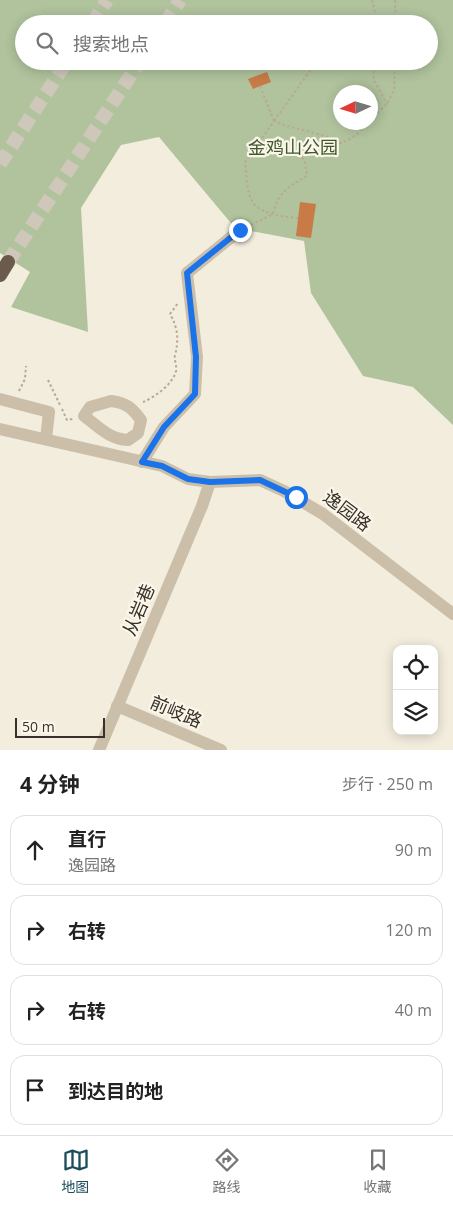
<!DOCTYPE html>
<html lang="zh">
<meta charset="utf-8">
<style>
:root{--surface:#fff;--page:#f2f2f2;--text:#222;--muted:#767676;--line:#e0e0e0;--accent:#1d4d5b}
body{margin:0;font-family:"Open Sans","Noto Sans SC",sans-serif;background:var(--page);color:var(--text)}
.controls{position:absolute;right:15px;bottom:15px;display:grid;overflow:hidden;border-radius:10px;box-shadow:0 2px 12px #0003}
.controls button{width:45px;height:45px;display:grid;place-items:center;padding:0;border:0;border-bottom:1px solid var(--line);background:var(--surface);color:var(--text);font:25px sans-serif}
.compass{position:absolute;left:333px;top:85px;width:45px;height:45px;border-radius:50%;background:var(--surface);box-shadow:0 2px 12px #0003;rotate:266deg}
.scale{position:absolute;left:15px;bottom:12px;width:90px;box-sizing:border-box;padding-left:5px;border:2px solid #393129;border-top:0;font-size:14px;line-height:18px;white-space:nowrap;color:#393129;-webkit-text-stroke:4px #faf6ea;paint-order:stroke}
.stop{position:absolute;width:15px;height:15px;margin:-11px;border:4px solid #1a73e8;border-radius:50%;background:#fff}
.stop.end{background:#1a73e8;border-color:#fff;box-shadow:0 1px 5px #0008}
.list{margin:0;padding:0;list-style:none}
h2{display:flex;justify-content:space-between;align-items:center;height:65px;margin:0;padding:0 20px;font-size:21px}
h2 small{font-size:16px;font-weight:400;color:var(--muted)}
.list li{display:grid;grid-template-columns:32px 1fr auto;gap:15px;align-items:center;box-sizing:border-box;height:70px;margin:0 10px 10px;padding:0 10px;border:1px solid var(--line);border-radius:15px}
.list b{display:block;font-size:19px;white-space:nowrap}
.list p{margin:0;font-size:16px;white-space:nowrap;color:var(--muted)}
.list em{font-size:16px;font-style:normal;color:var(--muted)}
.icon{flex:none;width:28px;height:28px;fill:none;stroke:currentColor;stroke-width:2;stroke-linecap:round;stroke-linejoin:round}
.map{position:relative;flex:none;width:453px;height:750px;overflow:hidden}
.search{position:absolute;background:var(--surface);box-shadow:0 2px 12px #0003;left:15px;right:15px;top:15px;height:55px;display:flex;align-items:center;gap:12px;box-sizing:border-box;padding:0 18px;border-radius:28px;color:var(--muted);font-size:19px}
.sheet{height:385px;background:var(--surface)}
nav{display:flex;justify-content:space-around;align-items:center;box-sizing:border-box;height:70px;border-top:1px solid var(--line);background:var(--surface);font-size:14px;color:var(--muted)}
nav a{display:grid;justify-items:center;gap:2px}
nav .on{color:var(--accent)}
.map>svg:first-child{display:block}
.green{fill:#b0c39d;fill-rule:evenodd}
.building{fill:#c87b46}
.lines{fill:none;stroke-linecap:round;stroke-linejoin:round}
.trunk-tunnel{stroke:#cec7ba;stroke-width:14;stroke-dasharray:14 7;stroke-linecap:butt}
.path{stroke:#b8a993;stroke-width:2;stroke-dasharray:2.5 2.5;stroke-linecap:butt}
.minor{stroke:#ccbfa9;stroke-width:12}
.tertiary{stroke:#ccbfa9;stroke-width:12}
.trunk{stroke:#6a5b4d;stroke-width:14}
.route{stroke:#1a73e8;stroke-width:6}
.labels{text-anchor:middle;stroke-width:4.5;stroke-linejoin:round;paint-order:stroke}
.park-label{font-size:18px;fill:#41582c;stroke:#faf6ea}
.street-label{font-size:18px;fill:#393129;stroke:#faf6ea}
</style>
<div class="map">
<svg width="453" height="750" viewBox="0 0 453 750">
<rect width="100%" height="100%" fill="#f3edde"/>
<path class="green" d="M0,0H453V425L413,387L363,376L311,293L304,241L235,228L159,137L121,145L81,208L88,332L11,307L30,272L0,253ZM24,24H429V61H24ZM340,92H370V122H340Z"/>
<g class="building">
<path d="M267,72L271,82L253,89L248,79Z"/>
<path d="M300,202L316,204L311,238L296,236Z"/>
</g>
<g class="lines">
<g class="trunk-tunnel">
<path d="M92,24L107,0"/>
<path d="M165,24L180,0"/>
<path d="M0,164L67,61"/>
<path d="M8,262L140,61"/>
</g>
<g class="path">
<path d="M372,0L378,24"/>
<path d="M395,0L396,24"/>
<path d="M373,61L374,80L387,104"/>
<path d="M260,86L274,121"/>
<path d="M370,120L387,104L394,90L395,61"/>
<path d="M274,121L317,61"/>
<path d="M298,218C284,217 259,214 252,201C246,191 247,174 245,162L274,121C296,131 321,131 341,144"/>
<path d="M251,225L273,214C279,192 287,187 307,176L305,163L296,144C329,145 347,150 368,122"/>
<path d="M48,380L60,405"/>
<path d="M19,391L25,379L26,366"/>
<path d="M143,402C155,397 173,384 176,371C177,365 174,360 175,355C179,340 178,328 170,314L178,303"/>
<path d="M62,409L67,420L73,419"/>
</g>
<g class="minor">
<path d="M0,399L49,412L46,439"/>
<path d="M111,401C127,403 132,408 141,420L138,433L128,440C109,439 99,427 84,416L90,407Z"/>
<path d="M142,462L164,427L195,394L197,357L187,273L240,230"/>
</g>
<g class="tertiary">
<path d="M0,429L162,466L188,479L210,482L260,480L284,491L323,514L453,614"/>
<path d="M117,706L221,750"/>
<path d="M99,750L202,506L210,482"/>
</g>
<path class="trunk" d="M0,275L8,262"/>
</g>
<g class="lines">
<path class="route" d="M240,230L187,273L196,357L195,394L164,427L142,462L162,466L188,479L210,482L260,480L296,497"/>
</g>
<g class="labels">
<g class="park-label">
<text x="293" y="154">金鸡山公园</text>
</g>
<g class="street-label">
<text transform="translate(347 511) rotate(37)" y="6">逸园路</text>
<text transform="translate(139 610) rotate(-67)" y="6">从岩巷</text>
<text transform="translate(176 712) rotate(23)" y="6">前岐路</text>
</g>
</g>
</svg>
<div class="controls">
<button><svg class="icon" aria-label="locate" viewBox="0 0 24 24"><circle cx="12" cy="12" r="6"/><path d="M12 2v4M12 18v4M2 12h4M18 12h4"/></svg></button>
<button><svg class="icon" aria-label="layers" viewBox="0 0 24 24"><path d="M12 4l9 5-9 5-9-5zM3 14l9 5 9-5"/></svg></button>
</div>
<svg class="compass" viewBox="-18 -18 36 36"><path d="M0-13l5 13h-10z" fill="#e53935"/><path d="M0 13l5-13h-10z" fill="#767676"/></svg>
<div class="scale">50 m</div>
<div class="stop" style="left:296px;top:497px"></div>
<div class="stop end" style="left:240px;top:230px"></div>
<div class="search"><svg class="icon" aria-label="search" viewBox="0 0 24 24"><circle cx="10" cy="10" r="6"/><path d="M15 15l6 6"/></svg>搜索地点</div>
</div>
<section class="sheet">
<h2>4 分钟<small>步行 · 250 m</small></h2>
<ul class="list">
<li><svg class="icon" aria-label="ahead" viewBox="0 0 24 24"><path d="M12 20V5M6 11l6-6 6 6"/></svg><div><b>直行</b><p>逸园路</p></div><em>90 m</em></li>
<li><svg class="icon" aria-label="right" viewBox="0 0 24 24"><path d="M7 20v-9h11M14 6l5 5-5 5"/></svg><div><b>右转</b></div><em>120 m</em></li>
<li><svg class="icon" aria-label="right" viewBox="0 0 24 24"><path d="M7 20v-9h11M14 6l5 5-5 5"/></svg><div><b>右转</b></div><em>40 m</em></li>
<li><svg class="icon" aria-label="arrive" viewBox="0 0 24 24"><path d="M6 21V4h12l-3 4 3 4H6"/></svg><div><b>到达目的地</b></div></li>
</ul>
</section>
<nav>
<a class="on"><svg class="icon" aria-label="map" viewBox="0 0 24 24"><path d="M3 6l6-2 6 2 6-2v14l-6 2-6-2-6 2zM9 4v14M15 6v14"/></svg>地图</a>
<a><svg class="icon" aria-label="directions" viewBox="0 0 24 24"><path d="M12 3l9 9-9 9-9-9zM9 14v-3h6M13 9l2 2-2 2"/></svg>路线</a>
<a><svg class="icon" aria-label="saved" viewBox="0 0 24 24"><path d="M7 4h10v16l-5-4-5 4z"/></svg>收藏</a>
</nav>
